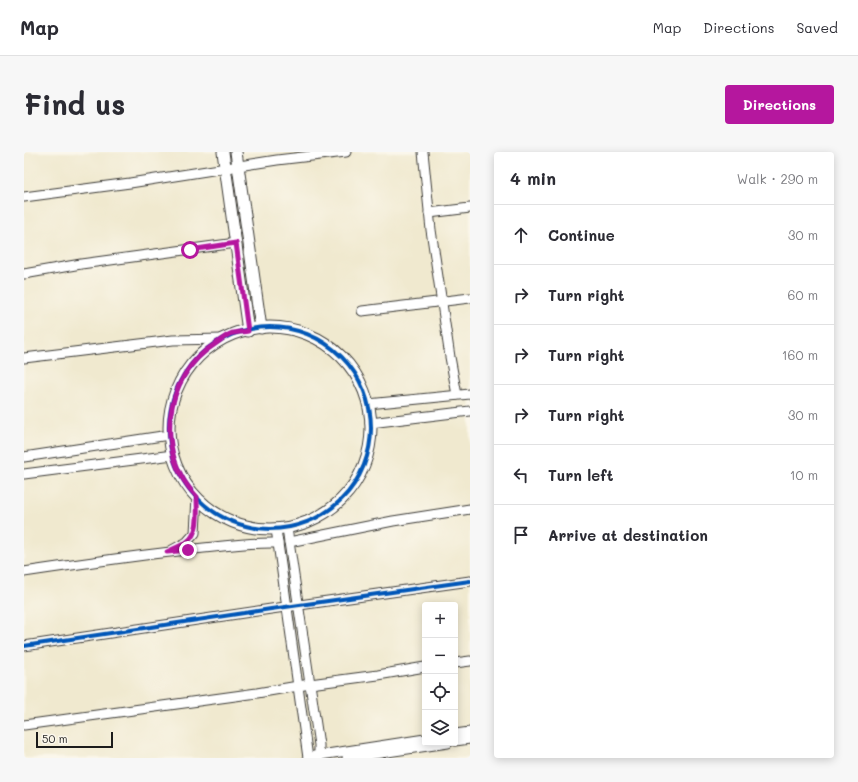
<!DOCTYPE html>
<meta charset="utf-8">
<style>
:root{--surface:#fff;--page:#f7f7f7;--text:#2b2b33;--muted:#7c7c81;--line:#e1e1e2;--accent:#b5179e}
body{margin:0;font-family:Mali,sans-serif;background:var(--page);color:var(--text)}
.controls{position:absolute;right:12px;bottom:12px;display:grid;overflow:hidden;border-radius:4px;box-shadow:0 2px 10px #0003}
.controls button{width:36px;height:36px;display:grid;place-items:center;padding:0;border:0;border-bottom:1px solid var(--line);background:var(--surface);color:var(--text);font:20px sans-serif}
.scale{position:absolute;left:12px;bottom:10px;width:77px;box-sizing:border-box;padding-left:4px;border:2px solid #1c1c1c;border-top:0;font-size:11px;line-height:14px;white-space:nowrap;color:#1c1c1c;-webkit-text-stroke:3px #fbf7ec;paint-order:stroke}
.stop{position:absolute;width:12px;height:12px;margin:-9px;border:3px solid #b5179e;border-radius:50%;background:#fff}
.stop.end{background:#b5179e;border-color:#fff;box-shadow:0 1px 4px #0008}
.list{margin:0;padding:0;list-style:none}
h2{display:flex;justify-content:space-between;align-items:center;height:52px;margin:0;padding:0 16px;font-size:17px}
h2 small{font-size:13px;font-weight:400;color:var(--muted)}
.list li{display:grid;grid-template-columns:26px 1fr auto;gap:12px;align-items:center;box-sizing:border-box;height:60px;padding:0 16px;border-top:1px solid var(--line)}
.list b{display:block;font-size:15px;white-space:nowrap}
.list em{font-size:13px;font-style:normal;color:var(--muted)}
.icon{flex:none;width:22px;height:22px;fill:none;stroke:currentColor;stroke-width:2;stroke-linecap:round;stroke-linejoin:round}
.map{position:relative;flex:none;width:446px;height:606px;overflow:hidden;border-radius:4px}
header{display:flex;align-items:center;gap:24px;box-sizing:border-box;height:56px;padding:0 20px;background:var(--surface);border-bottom:1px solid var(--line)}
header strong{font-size:19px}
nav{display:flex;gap:22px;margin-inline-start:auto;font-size:14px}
.intro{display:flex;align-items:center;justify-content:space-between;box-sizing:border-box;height:96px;padding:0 24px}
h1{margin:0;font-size:28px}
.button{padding:10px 18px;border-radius:4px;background:var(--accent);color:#fff;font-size:14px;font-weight:700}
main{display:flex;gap:24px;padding:0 24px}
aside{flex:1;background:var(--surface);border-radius:4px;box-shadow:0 2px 10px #0003}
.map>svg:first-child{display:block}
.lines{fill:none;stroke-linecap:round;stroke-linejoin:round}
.minor-casing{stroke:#3c3b37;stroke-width:11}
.tertiary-casing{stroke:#3c3b37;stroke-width:13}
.minor{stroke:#fff;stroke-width:9}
.tertiary{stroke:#fff;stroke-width:11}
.cycleway-casing{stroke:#fbf7ec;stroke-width:6}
.cycleway{stroke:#0057b8;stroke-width:4}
.route{stroke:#b5179e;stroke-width:5}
</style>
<header>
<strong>Map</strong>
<nav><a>Map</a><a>Directions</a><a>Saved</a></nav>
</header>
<div class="intro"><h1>Find us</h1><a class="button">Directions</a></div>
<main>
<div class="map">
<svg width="446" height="606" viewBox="0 0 446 606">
<rect width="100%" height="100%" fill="#fbf7ec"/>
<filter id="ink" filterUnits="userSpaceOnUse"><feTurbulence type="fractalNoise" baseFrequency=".025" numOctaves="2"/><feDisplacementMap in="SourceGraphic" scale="8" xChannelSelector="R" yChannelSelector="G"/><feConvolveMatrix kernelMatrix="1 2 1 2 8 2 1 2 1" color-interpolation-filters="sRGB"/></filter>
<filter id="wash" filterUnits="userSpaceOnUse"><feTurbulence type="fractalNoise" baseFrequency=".012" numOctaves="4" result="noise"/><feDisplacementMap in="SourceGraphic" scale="16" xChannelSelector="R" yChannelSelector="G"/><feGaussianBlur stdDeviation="0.9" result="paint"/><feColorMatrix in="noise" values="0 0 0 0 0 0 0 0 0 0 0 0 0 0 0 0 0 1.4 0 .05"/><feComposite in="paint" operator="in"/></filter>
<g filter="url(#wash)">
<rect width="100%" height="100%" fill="#f0e9cf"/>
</g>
<g filter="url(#ink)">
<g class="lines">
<defs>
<g id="minor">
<path d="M399,0L407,78L426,205L433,243"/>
<path d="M0,45L106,31L253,8L322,0"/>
<path d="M405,61L446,56"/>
<path d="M0,122L57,112L212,91"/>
<path d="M338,159L446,146"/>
<path d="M0,206L149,188L199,187"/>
<path d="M344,252L446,242"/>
<path d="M346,271L446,259"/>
<path d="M0,305L145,283"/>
<path d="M0,322L149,303"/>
<path d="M263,376L295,593V606"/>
<path d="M252,377L284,606"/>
<path d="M265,390L369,369L446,357"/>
<path d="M148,398L163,390L171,381L173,345"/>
<path d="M0,420C54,412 108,404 163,398C194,395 222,390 254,391"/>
<path d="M0,494L247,457L446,429"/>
<path d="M431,511L446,509"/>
<path d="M0,573L233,541L286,532L354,523L401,515"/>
<path d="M431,582L446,580"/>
<path d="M431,589L446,587"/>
<path d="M290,604L401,587"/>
<path d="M323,606L424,591"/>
</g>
<g id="tertiary">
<path d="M199,0L224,179"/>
<path d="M212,0L237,176"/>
<circle cx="246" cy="276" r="101"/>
</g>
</defs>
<use href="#minor" class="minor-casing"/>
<use href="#tertiary" class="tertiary-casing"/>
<use href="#minor" class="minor"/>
<use href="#tertiary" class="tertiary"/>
<defs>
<g id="cycleway">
<circle cx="246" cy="276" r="101"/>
<path d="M0,494L247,457L446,429"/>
</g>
</defs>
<use href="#cycleway" class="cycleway-casing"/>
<use href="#cycleway" class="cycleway"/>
</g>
</g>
<g class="lines" filter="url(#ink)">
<path class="route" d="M164,398L143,400C149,397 157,394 163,390C176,380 173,360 173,345C130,302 139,224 191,192C196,189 201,184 206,182C212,180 219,180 224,179L212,91L166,98"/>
</g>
</svg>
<div class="controls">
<button>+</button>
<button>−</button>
<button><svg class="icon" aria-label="locate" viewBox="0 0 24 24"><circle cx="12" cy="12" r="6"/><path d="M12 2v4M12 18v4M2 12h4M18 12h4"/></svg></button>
<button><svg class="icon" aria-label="layers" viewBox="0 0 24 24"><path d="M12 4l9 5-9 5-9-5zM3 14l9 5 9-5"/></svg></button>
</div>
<div class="scale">50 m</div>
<div class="stop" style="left:166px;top:98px"></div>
<div class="stop end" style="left:164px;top:398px"></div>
</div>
<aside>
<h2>4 min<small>Walk · 290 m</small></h2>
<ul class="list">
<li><svg class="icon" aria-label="ahead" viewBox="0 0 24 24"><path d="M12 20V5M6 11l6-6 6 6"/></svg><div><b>Continue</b></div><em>30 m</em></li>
<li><svg class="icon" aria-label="right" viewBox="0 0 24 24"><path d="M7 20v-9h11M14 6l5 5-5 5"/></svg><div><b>Turn right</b></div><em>60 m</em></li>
<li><svg class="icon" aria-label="right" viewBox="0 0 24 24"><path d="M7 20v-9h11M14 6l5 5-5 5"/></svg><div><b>Turn right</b></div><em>160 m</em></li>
<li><svg class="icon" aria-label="right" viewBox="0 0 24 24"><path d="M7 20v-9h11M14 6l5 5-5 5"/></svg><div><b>Turn right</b></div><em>30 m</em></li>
<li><svg class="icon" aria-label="left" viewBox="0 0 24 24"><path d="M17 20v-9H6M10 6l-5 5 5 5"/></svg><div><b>Turn left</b></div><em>10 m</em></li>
<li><svg class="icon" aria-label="arrive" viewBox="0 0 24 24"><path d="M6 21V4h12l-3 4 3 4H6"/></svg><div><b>Arrive at destination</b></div></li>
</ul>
</aside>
</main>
